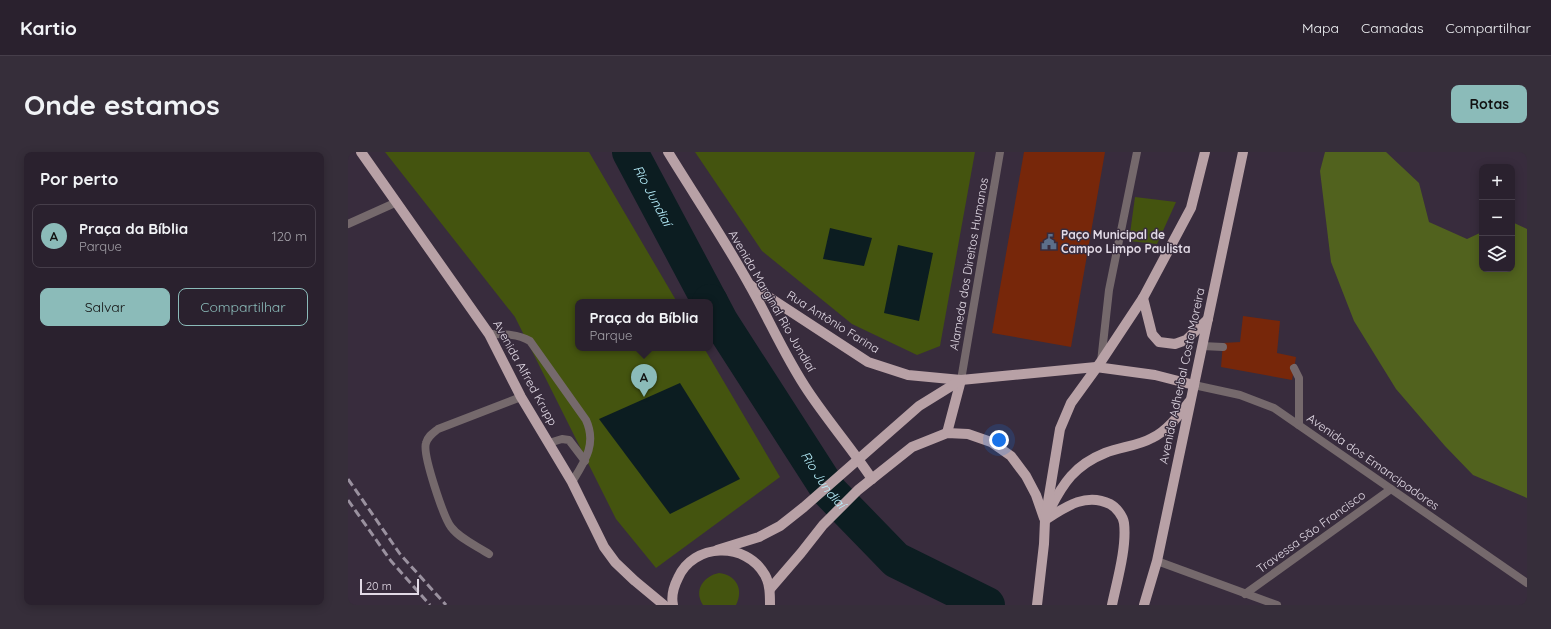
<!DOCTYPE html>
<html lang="pt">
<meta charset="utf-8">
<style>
:root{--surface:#2a212e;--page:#362e3a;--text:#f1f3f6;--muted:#a5a3aa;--line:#463e4a;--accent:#8bbbb9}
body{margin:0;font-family:Quicksand,sans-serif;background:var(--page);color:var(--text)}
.controls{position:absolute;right:12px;top:12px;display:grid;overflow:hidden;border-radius:8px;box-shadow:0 2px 10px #0003}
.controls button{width:36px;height:36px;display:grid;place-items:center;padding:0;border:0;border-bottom:1px solid var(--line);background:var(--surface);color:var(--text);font:20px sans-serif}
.scale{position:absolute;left:12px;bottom:10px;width:59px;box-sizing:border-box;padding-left:4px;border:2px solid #e2dae6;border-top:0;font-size:11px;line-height:14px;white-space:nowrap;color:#e2dae6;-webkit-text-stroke:3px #382c3d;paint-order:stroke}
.you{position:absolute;left:651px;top:288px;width:14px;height:14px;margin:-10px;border:3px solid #fff;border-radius:50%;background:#1a73e8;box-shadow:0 0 0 6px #1a73e833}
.badge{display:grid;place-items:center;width:26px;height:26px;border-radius:50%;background:var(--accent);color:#111;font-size:13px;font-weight:700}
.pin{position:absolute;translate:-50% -33px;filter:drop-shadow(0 1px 2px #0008)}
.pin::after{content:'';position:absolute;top:21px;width:14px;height:12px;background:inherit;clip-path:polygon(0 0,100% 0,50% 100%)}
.popup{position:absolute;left:227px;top:147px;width:138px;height:52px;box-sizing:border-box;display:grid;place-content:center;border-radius:8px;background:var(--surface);filter:drop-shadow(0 1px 3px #0005);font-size:13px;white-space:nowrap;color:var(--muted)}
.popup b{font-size:15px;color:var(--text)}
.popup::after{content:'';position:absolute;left:50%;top:100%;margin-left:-8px;border:8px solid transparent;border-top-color:var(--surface)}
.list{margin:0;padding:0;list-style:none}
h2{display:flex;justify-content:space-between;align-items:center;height:52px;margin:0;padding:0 16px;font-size:17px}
h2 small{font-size:13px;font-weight:400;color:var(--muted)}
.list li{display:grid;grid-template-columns:26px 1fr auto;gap:12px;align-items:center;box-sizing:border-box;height:64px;margin:0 8px 8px;padding:0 8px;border:1px solid var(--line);border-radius:8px}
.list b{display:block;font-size:15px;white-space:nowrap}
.list p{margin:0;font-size:13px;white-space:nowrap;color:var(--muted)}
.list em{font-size:13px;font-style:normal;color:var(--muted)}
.actions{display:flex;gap:8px;padding:12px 16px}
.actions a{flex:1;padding:9px 0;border:1px solid var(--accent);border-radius:8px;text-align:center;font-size:14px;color:var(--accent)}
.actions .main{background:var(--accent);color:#111}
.icon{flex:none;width:22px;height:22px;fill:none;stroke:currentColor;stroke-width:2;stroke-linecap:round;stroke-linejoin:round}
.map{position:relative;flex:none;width:1179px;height:453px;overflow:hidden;border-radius:8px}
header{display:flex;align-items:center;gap:24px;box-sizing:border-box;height:56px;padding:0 20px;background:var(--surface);border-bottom:1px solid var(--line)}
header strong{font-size:19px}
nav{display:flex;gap:22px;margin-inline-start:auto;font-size:14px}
.intro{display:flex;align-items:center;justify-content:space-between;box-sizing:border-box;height:96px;padding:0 24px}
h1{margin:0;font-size:28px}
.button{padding:10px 18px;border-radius:8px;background:var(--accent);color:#111;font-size:14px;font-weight:700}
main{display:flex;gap:24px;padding:0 24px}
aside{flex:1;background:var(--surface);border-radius:8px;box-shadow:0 2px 10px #0003}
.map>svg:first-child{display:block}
.green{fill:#44540f}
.forest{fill:#51621e}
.water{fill:#0c1d21}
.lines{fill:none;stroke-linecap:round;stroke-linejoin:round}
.river{stroke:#0c1d21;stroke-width:36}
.building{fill:#77270a}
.lane{stroke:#75696c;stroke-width:8}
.street{stroke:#75696c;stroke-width:8}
.primary{stroke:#b8a1a6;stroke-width:10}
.rail{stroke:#9a919f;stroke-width:3;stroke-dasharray:8 4;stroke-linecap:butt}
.labels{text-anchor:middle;stroke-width:3;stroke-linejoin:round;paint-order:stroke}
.poi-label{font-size:12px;font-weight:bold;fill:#e2dae6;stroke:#382c3d;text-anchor:start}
.street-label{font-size:12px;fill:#e2dae6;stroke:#382c3d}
.water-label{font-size:13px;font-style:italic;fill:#b7effc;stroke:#382c3d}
</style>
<header>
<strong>Kartio</strong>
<nav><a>Mapa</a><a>Camadas</a><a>Compartilhar</a></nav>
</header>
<div class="intro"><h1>Onde estamos</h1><a class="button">Rotas</a></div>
<main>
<aside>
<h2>Por perto<small></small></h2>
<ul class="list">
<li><span class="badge">A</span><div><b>Praça da Bíblia</b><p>Parque</p></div><em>120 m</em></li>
</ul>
<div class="actions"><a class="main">Salvar</a><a>Compartilhar</a></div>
</aside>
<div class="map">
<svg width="1179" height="453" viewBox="0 0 1179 453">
<rect width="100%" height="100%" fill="#382c3d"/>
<g class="green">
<path d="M37,0H241L329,150H230V196H356L432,325L308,416L268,367L167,165Z"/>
<path d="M347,0H627L592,194L569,203L504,172L414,99Z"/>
<path d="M787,45L828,50L809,92L781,89Z"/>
<path d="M371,421C388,423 396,437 388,453H355C345,438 356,424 371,421Z"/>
</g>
<path class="forest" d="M977,0H1038L1071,31L1081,70L1119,87L1134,80V117H1164V70L1179,77V346L1125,323L1097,294L1048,237L1006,169L983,110L972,19Z"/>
<g class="water">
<path d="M482,76L524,86L516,114L475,107Z"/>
<path d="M550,93L585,101L571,169L536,161Z"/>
<path d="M332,231L392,327L322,362L251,267Z"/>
</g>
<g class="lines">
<g class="river">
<path id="s1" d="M282,0L362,150"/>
<path id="s2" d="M362,150L372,169L482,340L548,408L639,453"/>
</g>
</g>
<g class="building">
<path d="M676,0H757L723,195L644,181Z"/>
<path d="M895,164L932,169L929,201L948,205L944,228L873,215L875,191L892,190Z"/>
</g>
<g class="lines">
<g class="lane">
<path d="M0,72L49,50"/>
<path d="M141,182C156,182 170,182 182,189L238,268C249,292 237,309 224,330"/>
<path d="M854,194L875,195"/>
<path d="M753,210L761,138L789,0"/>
<path d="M946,216L951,226V273"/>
<path d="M613,228L652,0"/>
<path d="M201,291L214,287L221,288L237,309"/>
<path d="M141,402C129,394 112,387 103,375C96,366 74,302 78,291C80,284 85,281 90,277L173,245"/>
</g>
<g class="street">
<path d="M846,233L892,243L926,256L1179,431"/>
<path d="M809,409L929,453"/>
<path d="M897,442L1043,337"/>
</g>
<g class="primary">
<path d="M13,0L141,182L173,245L224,330L256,395L267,410L287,429L316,453"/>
<path d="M320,0C347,44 376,87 401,132C421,167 437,205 460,239C480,269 504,297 524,327"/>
<path d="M402,133L520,210L560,223L613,228L748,215L807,223L846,233"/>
<path d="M795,146L804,182L811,190L827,192L838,188L860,167"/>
<path d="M599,281L613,228"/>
<path d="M701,359C715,331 727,313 757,301C772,295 790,294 804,286C819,279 831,263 841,250"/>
<path d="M697,368C717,355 738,340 762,352C768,355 775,364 776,371C779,395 769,429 764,453"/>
<path d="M369,398L411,385L432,374L456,355L571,254L613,228"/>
<path d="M422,437L453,401L475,373L510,338L564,295L599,281L620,282L643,290L663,304L678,324L688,343L696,366"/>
<path d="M325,453C323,444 326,434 330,426C345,391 398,389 417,423C422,432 422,443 422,453"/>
<path d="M689,453L696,392L697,368L712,277L723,251L752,211L795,146L843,56L857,0"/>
<path d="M796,453L809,409L895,0"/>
</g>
<g class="rail">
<path d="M0,327L52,402L98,453"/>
<path d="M0,348L43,409L82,453"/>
</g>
</g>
<defs>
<symbol id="civic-bare" viewBox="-9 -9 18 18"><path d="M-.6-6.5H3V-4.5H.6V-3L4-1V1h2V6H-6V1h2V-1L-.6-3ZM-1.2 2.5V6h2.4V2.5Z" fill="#5c6f8a" stroke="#382c3d" stroke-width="2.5" paint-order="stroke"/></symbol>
</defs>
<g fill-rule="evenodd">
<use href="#civic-bare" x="690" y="79" width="22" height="22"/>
</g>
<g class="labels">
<g class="poi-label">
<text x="713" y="87">Paço Municipal de<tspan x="713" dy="14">Campo Limpo Paulista</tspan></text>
</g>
<g class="street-label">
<text transform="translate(621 112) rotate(-80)" y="4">Alameda dos Direitos Humanos</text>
<text transform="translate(424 149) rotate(60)" y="4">Avenida Marginal Rio Jundiaí</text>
<text transform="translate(485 170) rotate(32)" y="4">Rua Antônio Farina</text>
<text transform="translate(177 221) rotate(61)" y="4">Avenida Alfred Krupp</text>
<text transform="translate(834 224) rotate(-78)" y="4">Avenida Adherbal Costa Moreira</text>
<text transform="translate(1025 310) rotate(35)" y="4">Avenida dos Emancipadores</text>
<text transform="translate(963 380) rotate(-36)" y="4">Travessa São Francisco</text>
</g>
<g class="water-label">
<text dy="5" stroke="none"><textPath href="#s1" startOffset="49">Rio Jundiaí</textPath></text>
<text dy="5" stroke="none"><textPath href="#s2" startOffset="211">Rio Jundiaí</textPath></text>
</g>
</g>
</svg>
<div class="controls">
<button>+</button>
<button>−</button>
<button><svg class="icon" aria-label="layers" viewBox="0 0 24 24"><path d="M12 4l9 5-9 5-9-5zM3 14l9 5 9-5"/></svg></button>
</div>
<div class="scale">20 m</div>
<div class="you"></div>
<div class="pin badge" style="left:296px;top:245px">A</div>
<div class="popup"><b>Praça da Bíblia</b>Parque</div>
</div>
</main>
